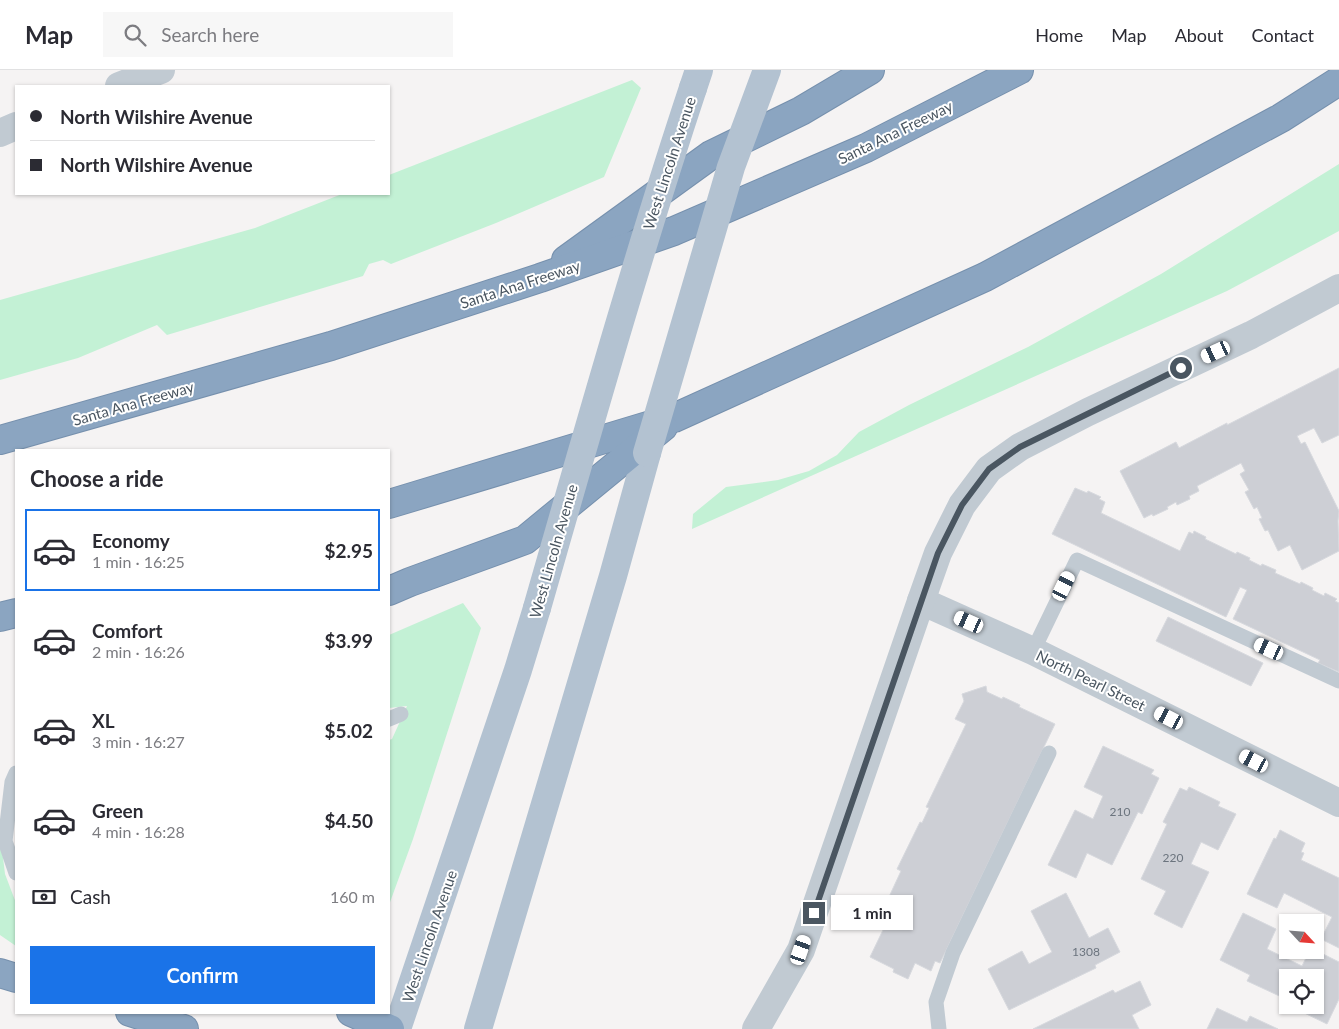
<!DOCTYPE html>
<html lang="en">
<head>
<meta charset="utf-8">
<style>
  body { margin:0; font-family:Lato,sans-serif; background:#f7f7f7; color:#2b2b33; height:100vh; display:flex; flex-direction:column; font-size:19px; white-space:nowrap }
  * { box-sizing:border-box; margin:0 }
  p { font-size:16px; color:#7c7c81 }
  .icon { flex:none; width:28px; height:28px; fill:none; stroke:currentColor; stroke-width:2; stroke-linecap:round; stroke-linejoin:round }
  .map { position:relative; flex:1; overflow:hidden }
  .details { position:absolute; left:15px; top:379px; width:375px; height:565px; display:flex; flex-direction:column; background:#fff; border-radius:0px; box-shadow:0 1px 4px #0004 }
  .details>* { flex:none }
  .hud { position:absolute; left:15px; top:15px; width:375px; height:110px; border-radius:0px; box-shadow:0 1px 4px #0004; display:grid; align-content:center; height:110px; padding:0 15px; background:#fff }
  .needle { width:32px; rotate:116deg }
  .fabs { position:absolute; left:1279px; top:844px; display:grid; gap:10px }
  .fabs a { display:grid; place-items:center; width:45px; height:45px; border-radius:0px; background:#fff; box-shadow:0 1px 4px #0004; font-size:25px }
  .end { position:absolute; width:22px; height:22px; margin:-11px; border:6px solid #4a5661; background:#fff; box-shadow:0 0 0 2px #fff }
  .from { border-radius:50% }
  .bubble { position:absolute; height:35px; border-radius:0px; background:#fff; box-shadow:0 1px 4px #0004; font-size:16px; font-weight:700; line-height:35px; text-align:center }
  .car { position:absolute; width:15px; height:30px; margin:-15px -8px; border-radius:6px; box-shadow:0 0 4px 1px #0007; background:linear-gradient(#fff 24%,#345 0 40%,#fff 0 76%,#345 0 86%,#fff 0) }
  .hud b { display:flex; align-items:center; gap:18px; height:48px; font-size:19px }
  .hud b+b { border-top:1px solid #e1e1e2 }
  .hud i { width:12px; height:12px; background:#2b2b33 }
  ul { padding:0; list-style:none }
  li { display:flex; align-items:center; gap:15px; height:82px; margin:0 10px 8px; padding:0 5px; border:2px solid transparent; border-radius:0px }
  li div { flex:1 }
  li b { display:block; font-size:19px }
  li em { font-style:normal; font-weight:700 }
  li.on { border-color:#1a73e8 }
  li>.icon { width:45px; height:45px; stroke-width:1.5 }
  h2 { padding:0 15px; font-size:22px; line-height:60px }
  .pay { display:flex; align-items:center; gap:12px; height:55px; padding:0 15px; font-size:19px }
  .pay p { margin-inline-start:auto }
  .action { display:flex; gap:10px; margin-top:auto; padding:10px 15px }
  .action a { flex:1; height:58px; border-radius:0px; background:#1a73e8; color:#fff; font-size:20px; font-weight:700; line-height:58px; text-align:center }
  header { display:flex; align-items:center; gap:30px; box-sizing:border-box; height:70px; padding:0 25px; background:#fff; border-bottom:1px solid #e1e1e2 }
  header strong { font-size:24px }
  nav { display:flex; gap:28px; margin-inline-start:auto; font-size:18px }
  .search { width:350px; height:45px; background:#f7f7f7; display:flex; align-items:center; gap:12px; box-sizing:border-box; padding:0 18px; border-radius:0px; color:#7c7c81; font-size:19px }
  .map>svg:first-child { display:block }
  .green { fill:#c3f1d5 }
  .building { fill:#cdcfd5; stroke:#d7d9de }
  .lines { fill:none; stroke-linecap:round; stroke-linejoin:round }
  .motorway-casing { stroke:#7690ad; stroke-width:30 }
  .service { stroke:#c1cad2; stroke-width:15 }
  .minor { stroke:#c1cad2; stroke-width:28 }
  .tertiary { stroke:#c1cad2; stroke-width:28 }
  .primary { stroke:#b3c2d1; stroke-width:28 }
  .motorway { stroke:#8ba5c1; stroke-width:28 }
  .primary-bridge { stroke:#b3c2d1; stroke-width:28 }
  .route { stroke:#4a5661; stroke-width:6 }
  .labels { text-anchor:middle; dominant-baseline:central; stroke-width:4; stroke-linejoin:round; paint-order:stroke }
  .number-label { font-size:12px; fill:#6b747e }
  .street-label { font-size:15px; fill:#4a5661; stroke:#fff }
</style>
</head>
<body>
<header>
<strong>Map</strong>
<div class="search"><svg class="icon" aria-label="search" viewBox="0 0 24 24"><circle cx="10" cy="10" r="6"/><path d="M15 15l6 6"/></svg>Search here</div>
<nav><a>Home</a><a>Map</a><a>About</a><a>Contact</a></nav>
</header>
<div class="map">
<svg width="1339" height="959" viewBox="0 0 1339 959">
  <rect width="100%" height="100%" fill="#f5f3f3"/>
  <g class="green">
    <polygon points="632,10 641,18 604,107 496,153 391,194 383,190 369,194 363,206 167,265 157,255 78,288 0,310 0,230 255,158 342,124 389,124 389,105"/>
    <polygon points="1339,94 1339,161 1227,221 692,459 693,444 726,417 778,410 809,401 837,385 859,362 909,335 1028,277 1161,204"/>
    <polygon points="463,533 481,558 413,769 389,835 389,670 392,669 407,636 389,638 389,565"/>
    <polygon points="0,763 5,804 16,833 16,876 0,865"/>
  </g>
  <g class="building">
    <polygon points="1339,298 1339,365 1322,373 1314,358 1297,366 1301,374 1305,372 1339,441 1338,451 1339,481 1302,500 1290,475 1278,481 1268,460 1265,461 1259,449 1262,448 1257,437 1254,439 1245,422 1249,420 1240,404 1245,401 1241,393 1197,416 1199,421 1189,426 1190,429 1177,435 1176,432 1167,437 1168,439 1153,446 1152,444 1144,448 1120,401 1176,372 1179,378 1227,353 1227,355"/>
    <polygon points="1075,418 1087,423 1088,421 1101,427 1099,429 1105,432 1101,443 1180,481 1189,462 1193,464 1194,461 1206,467 1205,469 1236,484 1237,482 1250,488 1249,490 1261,496 1262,494 1276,500 1275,503 1300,514 1301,512 1313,518 1312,520 1324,526 1325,523 1337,529 1335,531 1339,533 1339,602 1318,593 1320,590 1233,549 1247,520 1240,517 1226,547 1052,464"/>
    <polygon points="1168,547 1263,593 1251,616 1156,571"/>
    <polygon points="986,616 987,622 1002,629 1003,627 1020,635 1019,637 1055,654 940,893 935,891 931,901 915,893 908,909 893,902 894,899 870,887 896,833 888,829 901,801 897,799 920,752 922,753 929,738 926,737 966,654 955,649 964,631 962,624"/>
    <polygon points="1103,676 1154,700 1151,704 1159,708 1142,744 1138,742 1112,795 1087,783 1076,808 1048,795 1075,740 1093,749 1103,726 1084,717"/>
    <polygon points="1189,717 1220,732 1218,736 1236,744 1218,780 1201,772 1191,794 1209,802 1182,858 1154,844 1166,821 1141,809 1167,754 1163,752 1180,718 1187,721"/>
    <polygon points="1280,760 1305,773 1301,782 1304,783 1301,790 1339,808 1339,878 1321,869 1332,847 1284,823 1277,838 1247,824 1274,768 1276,769"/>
    <polygon points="1066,823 1089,868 1108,858 1120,882 1095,895 1096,898 1009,940 988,899 1022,881 1029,894 1052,882 1031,841"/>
    <polygon points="1243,843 1276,859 1267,879 1302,896 1310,880 1315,880 1339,892 1339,929 1327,954 1290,936 1315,935 1315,908 1288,908 1288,930 1247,911 1250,905 1220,890"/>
    <polygon points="1140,911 1151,935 1132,945 1139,959 1033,959 1113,920 1115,923"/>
    <polygon points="1217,938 1247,952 1250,946 1278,959 1207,959"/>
  </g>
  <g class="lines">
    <g class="motorway-casing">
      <g id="motorway">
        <polyline points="566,190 711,85 801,41 870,0"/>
        <polyline points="0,370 331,276 540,208 674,161 866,78 1019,0"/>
        <polyline points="389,434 674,348 985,207 1281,48 1339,11"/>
        <polyline points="389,521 410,512 525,470 663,357"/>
        <polyline points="0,547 16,543"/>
        <polyline points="0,903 16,908"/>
        <polyline points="130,942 184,959"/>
        <polyline points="351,942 390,959"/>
      </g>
    </g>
    <g class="service">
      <polyline points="1033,581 1077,490 1339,611"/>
      <polyline points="389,649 401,644"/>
      <polyline points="16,703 12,712 5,771 16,803"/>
      <polyline points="939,959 936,932 953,883 1049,683"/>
    </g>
    <polyline class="minor" points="756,959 801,880 921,531 1033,581 1339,733"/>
    <g class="tertiary">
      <polyline points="119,16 161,0"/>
      <polyline points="0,63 16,56"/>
      <polyline points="921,531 938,483 962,435 989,399 1020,377 1088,342 1251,265 1339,218"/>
    </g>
    <g class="primary">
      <polyline points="693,18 699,0"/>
      <polyline points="397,959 518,600 537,538"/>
      <polyline points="478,959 613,506 647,383"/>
    </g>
    <use href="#motorway" class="motorway"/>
    <g class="primary-bridge">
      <polyline points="647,383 731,97 767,0"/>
      <path d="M537 538C587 364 636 190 693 18"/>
    </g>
  </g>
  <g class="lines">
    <polyline class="route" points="814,843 938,483 962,435 989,399 1020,377 1181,298"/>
  </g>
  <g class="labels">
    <g class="number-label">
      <text x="1120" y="741">210</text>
      <text x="1173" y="787">220</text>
      <text x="1086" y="881">1308</text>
    </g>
    <g class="street-label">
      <text transform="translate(895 62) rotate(-26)">Santa Ana Freeway</text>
      <text transform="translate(669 93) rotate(-72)">West Lincoln Avenue</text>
      <text transform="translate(520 214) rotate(-18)">Santa Ana Freeway</text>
      <text transform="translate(133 333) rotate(-16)">Santa Ana Freeway</text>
      <text transform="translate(553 481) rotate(-74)">West Lincoln Avenue</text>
      <text transform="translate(1091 610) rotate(26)">North Pearl Street</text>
      <text transform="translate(429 866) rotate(-71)">West Lincoln Avenue</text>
    </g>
  </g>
</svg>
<div class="fabs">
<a><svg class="needle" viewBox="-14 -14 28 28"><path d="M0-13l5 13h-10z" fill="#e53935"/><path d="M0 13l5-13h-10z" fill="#7c7c81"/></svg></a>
<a><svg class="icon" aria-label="locate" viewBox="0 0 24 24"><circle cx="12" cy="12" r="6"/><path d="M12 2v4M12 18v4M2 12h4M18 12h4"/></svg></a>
</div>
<i class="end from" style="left:1181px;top:298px"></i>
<i class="end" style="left:814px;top:843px"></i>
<div class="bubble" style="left:831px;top:825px;width:82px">1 min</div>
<i class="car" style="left:1216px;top:282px;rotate:245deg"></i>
<i class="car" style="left:1064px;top:516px;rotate:26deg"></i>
<i class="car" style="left:969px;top:552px;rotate:294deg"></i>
<i class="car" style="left:1269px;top:579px;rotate:295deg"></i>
<i class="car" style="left:1169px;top:648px;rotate:297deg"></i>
<i class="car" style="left:1254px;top:691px;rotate:297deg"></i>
<i class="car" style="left:801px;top:880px;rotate:19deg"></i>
<div class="hud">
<b><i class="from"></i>North Wilshire Avenue</b>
<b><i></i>North Wilshire Avenue</b>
</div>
<section class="details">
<h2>Choose a ride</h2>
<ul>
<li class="on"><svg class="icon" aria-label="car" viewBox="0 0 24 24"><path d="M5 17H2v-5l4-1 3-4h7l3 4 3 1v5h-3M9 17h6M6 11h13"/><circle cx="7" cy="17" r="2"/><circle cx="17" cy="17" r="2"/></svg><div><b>Economy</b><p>1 min · 16:25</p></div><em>$2.95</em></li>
<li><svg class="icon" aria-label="car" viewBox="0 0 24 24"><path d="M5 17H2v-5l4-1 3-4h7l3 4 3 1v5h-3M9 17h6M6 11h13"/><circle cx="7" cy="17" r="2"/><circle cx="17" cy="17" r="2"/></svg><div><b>Comfort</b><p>2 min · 16:26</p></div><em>$3.99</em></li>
<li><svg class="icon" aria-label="car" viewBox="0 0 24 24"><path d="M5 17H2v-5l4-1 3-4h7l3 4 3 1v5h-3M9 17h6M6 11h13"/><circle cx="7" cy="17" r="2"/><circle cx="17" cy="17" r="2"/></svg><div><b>XL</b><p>3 min · 16:27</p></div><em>$5.02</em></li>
<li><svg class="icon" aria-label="car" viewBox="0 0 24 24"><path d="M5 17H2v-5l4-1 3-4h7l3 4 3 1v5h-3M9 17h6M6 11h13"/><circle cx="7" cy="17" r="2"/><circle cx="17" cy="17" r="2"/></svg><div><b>Green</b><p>4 min · 16:28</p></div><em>$4.50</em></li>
</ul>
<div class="pay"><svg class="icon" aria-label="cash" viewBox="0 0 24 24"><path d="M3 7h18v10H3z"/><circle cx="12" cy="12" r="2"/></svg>Cash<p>160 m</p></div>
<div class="action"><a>Confirm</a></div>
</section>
</div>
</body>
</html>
